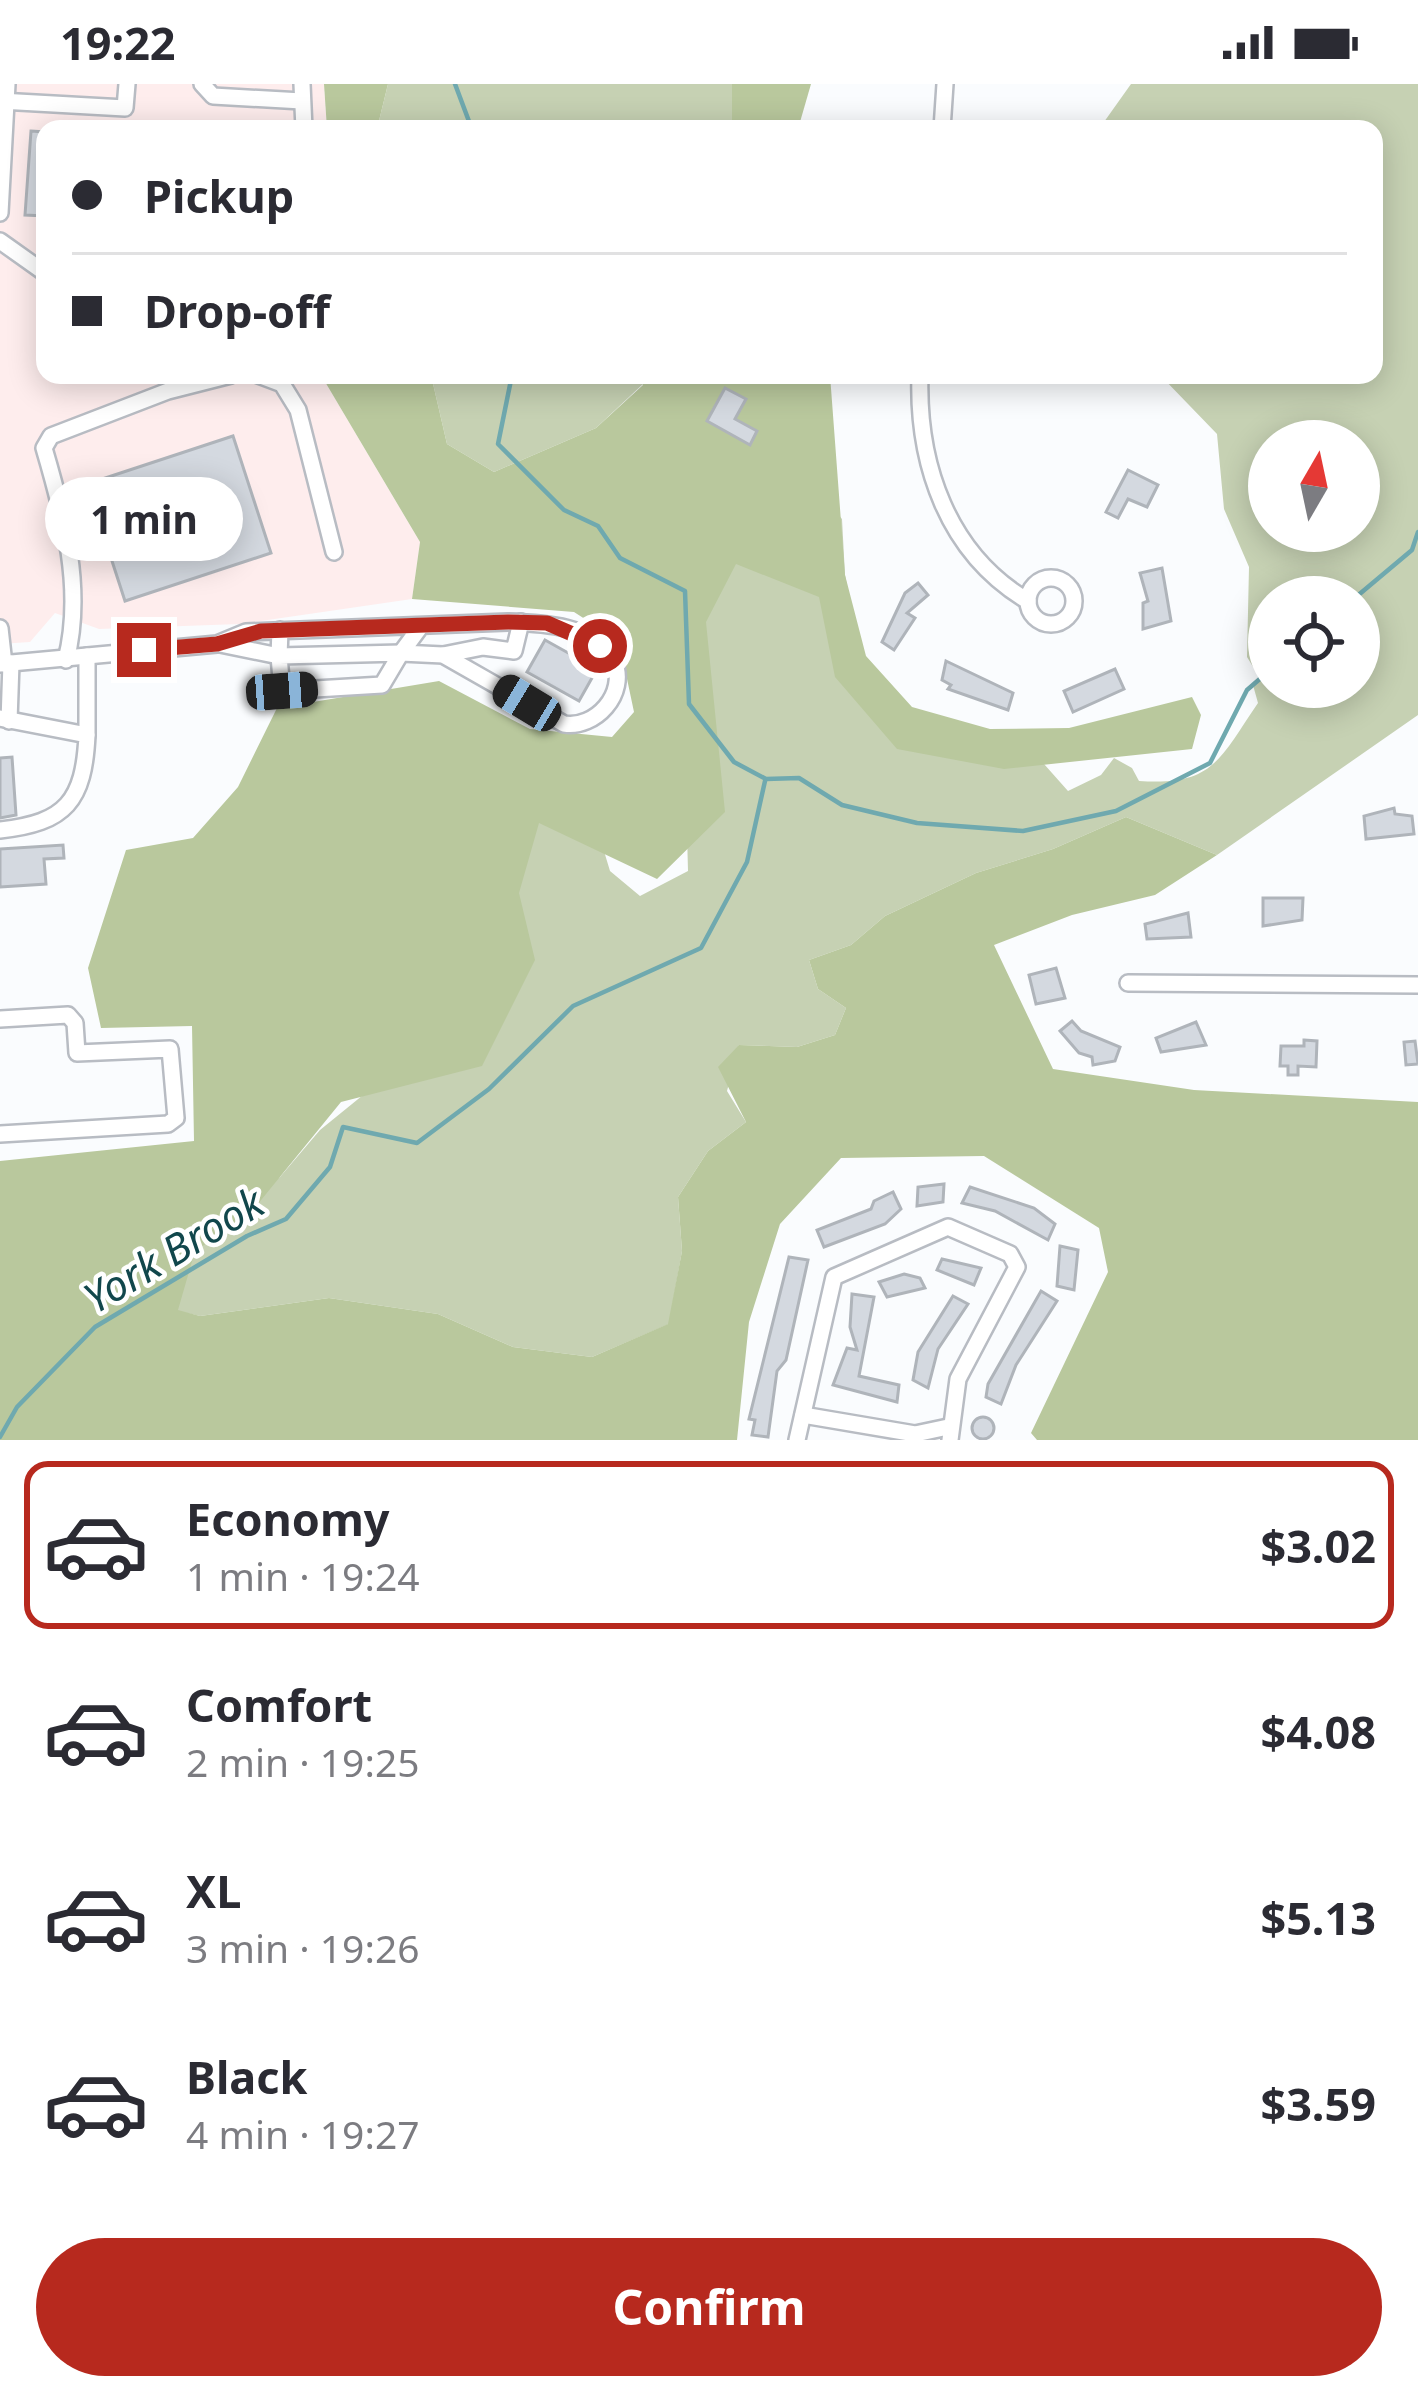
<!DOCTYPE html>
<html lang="en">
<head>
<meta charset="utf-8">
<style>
  body { margin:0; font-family:"Noto Sans",sans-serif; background:#f2f2f3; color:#2b2b33; height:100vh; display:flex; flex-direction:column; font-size:45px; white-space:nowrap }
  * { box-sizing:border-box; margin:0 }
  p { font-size:39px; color:#7c7c81 }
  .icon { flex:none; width:66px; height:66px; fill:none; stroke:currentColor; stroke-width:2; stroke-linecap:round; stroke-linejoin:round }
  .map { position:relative; height:1356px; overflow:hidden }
  .drawer { display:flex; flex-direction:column; background:#fff; flex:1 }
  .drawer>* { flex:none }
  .banner { position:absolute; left:36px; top:36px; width:1347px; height:264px; border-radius:24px; box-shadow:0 6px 30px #0003; display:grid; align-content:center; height:264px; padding:0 36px; background:#fff }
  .needle { width:78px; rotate:9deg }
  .fabs { position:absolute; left:1248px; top:336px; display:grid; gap:24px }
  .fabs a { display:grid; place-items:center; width:132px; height:132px; border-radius:50%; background:#fff; box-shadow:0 6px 30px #0003; font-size:60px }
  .end { position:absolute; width:54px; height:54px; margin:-27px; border:15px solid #b7291e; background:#fff; box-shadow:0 0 0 6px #fff }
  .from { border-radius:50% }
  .bubble { position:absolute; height:84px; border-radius:42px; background:#fff; box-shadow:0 6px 30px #0003; font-size:39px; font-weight:700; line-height:84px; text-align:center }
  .car { position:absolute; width:36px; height:72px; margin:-36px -18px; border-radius:15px; box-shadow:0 0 9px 3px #0007; background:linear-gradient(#222 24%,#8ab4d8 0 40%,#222 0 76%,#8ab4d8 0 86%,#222 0) }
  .banner b { display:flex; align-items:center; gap:42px; height:114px; font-size:45px }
  .banner b+b { border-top:3px solid #e1e1e2 }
  .banner i { width:30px; height:30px; background:#2b2b33 }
  ul { padding:21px 0 0; list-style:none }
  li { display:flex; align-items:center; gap:36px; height:168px; margin:0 24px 18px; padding:0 12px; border:6px solid transparent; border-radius:24px }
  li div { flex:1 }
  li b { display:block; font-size:45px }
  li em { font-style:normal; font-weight:700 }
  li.current { border-color:#b7291e }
  li>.icon { width:108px; height:108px; stroke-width:1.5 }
  .cta { display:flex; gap:24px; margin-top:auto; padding:24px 36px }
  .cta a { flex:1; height:138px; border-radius:72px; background:#b7291e; color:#fff; font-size:48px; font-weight:700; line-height:138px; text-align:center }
  .status { display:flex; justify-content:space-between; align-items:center; height:84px; padding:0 60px; background:#fff; direction:ltr }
  .status svg { height:33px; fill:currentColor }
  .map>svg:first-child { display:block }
  .industrial { fill:#feeded }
  .green { fill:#c6d1b3; fill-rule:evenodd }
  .forest { fill:#b9c89d }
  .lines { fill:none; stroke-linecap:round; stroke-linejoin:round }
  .stream { stroke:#6fa9af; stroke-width:4.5 }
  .building { fill:#d4d9e0; stroke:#afb4ba; stroke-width:3 }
  .minor-casing { stroke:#b8bcc3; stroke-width:20 }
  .minor { stroke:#fff; stroke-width:15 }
  .route { stroke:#b7291e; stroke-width:15 }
  .labels { text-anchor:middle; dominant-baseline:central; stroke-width:9; stroke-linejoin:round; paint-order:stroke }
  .water-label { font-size:42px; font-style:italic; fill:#11474c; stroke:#fff }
</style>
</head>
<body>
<div class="status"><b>19:22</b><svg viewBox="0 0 49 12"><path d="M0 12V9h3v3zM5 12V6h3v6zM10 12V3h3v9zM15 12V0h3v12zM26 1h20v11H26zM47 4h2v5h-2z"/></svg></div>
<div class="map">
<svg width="1418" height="1356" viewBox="0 0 1418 1356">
  <rect width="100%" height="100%" fill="#fafcfe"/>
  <polygon class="industrial" points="0,0 324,0 327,45 45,45 45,291 321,291 420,458 412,515 240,540 99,545 55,529 30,558 0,560"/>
  <g class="green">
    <polygon points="388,0 732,0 732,45 377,45"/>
    <path d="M1131 0H1418V631L1217 771 1126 733 1053 765 976 789 885 832 851 861 809 876 818 905 846 924 835 951 797 963 739 961 727 1007 746 1038 708 1067 678 1113 682 1167 669 1240 592 1273 513 1263 438 1230 329 1214 200 1232 178 1227 0 1356 239 1117 280 1093 320 1046 384 994 468 756 591 724 610 787 640 812 688 787 686 713 617 494 831 422 842 435 845 491 873 632 1044 680 1068 707 1101 691 1114 674 1132 684 1139 697C1213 702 1219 676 1258 619L1253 601 1260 594 1247 573 1249 483 1224 425 1217 350 1160 291H1374V45H1099ZM1269 357H1359V447H1269ZM1269 513H1359V603H1269Z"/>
    <polygon points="431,291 637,291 643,300 596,344 494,388 447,360"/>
  </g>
  <g class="forest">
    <polygon points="324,0 388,0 377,45 327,45"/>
    <polygon points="732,0 811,0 798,45 732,45"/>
    <polygon points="321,291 431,291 447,360 494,388 596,344 643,301 637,291 830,291 845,491 866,572 912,623 990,645 1069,644 1192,613 1201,631 1192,665 1004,685 897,665 835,593 819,513 736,480 706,538 725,728 657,795 539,739 519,809 535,876 482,982 341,1018 248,1132 195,1167 178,1226 200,1232 329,1214 438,1230 513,1263 592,1273 668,1240 682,1167 678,1113 708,1067 746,1038 718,983 739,961 797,963 835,951 846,924 818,905 809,876 851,861 885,832 976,789 1053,765 1126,733 1217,771 1155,811 1072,831 994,861 1053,985 1194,1006 1418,1018 1418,1356 1037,1356 1031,1349 1108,1188 1099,1144 984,1072 841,1074 780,1140 749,1238 737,1356 0,1356 0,1077 194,1057 192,942 101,944 88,884 126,766 193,754 238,703 277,624 439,597 530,645 612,653 634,628 619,557 574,528 412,515 420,458"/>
  </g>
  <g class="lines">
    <g class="stream">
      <polyline points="455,0 470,40 486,45"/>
      <polyline points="512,291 498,360 564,426 598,442 620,474 685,507 689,620 734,678 766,695 799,694 842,721 917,739 1023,747 1116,727 1210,679 1247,606 1269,587"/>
      <polyline points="1356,513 1412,466 1418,448"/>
      <polyline points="0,1353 17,1323 95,1243 247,1152 286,1135 330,1083 343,1043 417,1059 489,1005 573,922 701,864 747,778 765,697"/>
    </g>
  </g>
  <g class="building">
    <polygon points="31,47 45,48 45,132 25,131"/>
    <polygon points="725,304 746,315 735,335 757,347 750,361 707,337"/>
    <polygon points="233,352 271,469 125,517 87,400"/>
    <polygon points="1128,386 1158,401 1147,423 1128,415 1118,434 1106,428"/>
    <polygon points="1162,484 1171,537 1143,545 1143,519 1148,517 1140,489"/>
    <polygon points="918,499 928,511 907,529 915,534 894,566 882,558 905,509"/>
    <polygon points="545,556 597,585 579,617 527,588"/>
    <polygon points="946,577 1013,609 1008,626 948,605 951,601 942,596"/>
    <polygon points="1115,585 1124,605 1073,628 1064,607"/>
    <polygon points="12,673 16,731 0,734 0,674"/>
    <polygon points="1394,724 1395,730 1412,732 1414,750 1366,755 1364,732"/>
    <polygon points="63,761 64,774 44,775 46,800 0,803 0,765"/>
    <polygon points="1263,814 1303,814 1302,836 1263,842"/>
    <polygon points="1188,829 1191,853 1147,855 1145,840"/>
    <polygon points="1056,884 1065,914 1036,920 1029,891"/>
    <polygon points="1072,937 1081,947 1120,963 1115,977 1093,981 1092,973 1079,969 1060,947"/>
    <polygon points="1196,938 1206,961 1161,968 1156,954"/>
    <polygon points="1304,956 1317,957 1316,983 1298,982 1298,991 1288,991 1288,982 1280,982 1281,962 1304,962"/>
    <polygon points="1415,957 1418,980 1406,981 1404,958"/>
    <polygon points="944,1100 943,1118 917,1122 918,1103"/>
    <polygon points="970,1103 1034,1124 1055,1140 1048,1156 995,1127 962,1119"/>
    <polygon points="893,1108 901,1125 885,1140 824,1163 817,1146 871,1125 874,1117"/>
    <polygon points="1060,1162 1078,1166 1074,1206 1057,1202"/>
    <polygon points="789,1173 808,1176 786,1276 777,1287 768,1353 752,1351 755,1336 749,1335"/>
    <polygon points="942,1175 981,1184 974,1201 937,1186"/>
    <polygon points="904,1190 920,1194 925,1204 887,1213 879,1198"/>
    <polygon points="1041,1207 1057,1217 1016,1281 1001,1320 986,1313 988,1300"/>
    <polygon points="852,1210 874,1213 859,1292 899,1301 897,1318 833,1301 847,1264 857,1266 850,1243"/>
    <polygon points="953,1212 968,1220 938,1265 928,1304 913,1296 918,1268"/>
    <circle cx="983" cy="1344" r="11"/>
  </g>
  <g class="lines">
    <g class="minor-casing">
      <g id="minor">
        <polyline points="202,0 213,12 302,17"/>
        <polyline points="302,0 304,45"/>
        <polyline points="0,17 125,24 127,0"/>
        <polyline points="942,45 945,0"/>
        <polyline points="0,129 7,0"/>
        <polyline points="0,157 45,189"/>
        <polyline points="258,291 282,300 298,326 334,468"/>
        <path d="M920 291C917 381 948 470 1028 517"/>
        <circle cx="1051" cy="517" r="23"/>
        <polyline points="0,544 4,580"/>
        <polyline points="220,560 279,572 280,546"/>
        <polygon points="401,569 382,601 282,607 279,572"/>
        <polyline points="443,571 483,563 514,567 521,538"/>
        <polyline points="87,572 87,651"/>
        <path d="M66 576C84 506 64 432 44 364L51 352 168 307 231 291"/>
        <path d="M0 580 217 560 246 548 508 538C540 539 598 541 614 577 628 610 595 645 564 640L443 571 401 569 421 542"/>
        <path d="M0 634 87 651C84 717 66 739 0 746"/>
        <polyline points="9,637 11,579"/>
        <polyline points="1128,899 1418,901"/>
        <polyline points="0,935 68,931 75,939 77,969 170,965 176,1034 168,1040 0,1050"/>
        <polyline points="803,1331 915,1350 948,1343"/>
        <polyline points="797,1356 834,1193 948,1143 1010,1170 1017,1183 958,1295 950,1356"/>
      </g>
    </g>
    <use href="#minor" class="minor"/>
  </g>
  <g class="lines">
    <polyline class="route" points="144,566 217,560 261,547 508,538 547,539 600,562"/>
  </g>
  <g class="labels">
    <g class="water-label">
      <text transform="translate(173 1165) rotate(-31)">York Brook</text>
    </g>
  </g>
</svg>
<div class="fabs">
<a><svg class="needle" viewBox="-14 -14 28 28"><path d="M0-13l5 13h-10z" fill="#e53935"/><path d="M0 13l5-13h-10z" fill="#7c7c81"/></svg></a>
<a><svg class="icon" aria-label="locate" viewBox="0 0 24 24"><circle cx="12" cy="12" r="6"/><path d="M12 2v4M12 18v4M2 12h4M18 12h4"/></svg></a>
</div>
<i class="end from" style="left:600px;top:562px"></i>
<i class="end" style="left:144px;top:566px"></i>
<div class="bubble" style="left:45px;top:393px;width:198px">1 min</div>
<i class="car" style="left:282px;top:607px;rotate:86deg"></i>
<i class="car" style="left:527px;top:619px;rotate:301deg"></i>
<div class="banner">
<b><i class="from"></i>Pickup</b>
<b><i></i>Drop-off</b>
</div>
</div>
<section class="drawer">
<ul>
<li class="current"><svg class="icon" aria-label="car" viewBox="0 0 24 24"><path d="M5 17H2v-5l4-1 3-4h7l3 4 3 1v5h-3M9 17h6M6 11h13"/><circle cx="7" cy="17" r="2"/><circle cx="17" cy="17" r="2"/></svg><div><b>Economy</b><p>1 min · 19:24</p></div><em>$3.02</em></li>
<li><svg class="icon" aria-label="car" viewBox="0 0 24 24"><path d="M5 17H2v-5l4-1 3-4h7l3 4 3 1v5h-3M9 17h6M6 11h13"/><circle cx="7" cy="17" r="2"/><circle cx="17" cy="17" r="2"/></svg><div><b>Comfort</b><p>2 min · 19:25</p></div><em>$4.08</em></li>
<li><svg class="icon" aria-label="car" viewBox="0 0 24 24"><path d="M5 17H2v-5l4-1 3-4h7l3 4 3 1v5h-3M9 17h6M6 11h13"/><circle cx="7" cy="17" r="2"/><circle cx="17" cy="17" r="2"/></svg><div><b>XL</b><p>3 min · 19:26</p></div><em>$5.13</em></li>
<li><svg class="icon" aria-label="car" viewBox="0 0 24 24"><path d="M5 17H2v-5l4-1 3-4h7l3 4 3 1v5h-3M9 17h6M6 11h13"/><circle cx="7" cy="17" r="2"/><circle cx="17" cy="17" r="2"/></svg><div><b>Black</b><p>4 min · 19:27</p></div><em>$3.59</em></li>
</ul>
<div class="cta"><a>Confirm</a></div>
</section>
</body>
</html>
